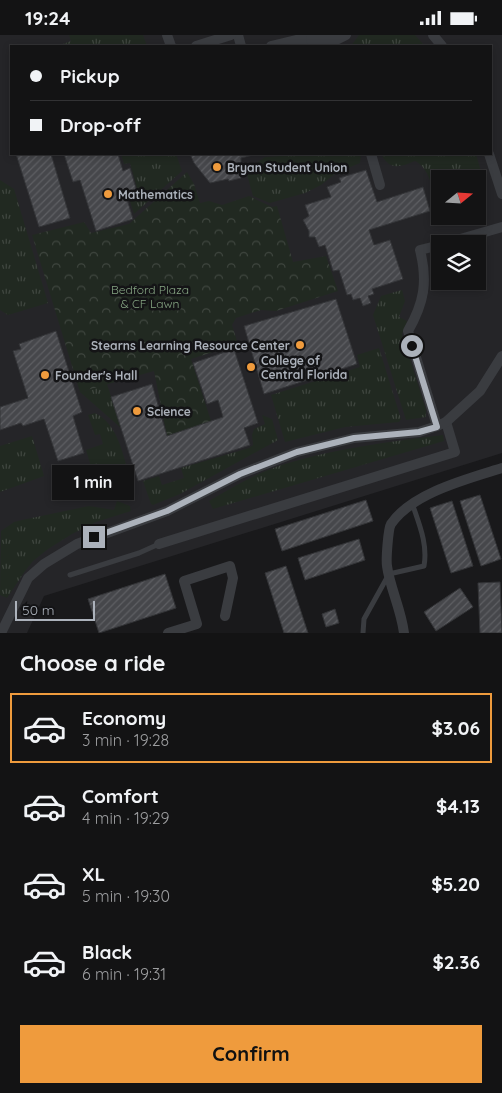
<!DOCTYPE html>
<html lang="en">
<head>
<meta charset="utf-8">
<style>
  body { margin:0; font-family:Quicksand,sans-serif; background:#1c1c1d; color:#f1f3f6; height:100vh; display:flex; flex-direction:column; font-size:19px; white-space:nowrap }
  * { box-sizing:border-box; margin:0 }
  p { font-size:16px; color:#9d9ea0 }
  .icon { flex:none; width:28px; height:28px; fill:none; stroke:currentColor; stroke-width:2; stroke-linecap:round; stroke-linejoin:round }
  .map { position:relative; height:598px; overflow:hidden }
  .sheet { display:flex; flex-direction:column; background:#131314; flex:1 }
  .sheet>* { flex:none }
  .guide { position:absolute; left:10px; top:10px; width:482px; height:110px; border-radius:0px; box-shadow:0 2px 8px #0003,0 0 0 1px #323234; display:grid; align-content:center; height:110px; padding:0 20px; background:#131314 }
  .needle { width:32px; rotate:72deg }
  .controls { position:absolute; left:431px; top:135px; display:grid; gap:10px }
  .controls a { display:grid; place-items:center; width:55px; height:55px; border-radius:0px; background:#131314; box-shadow:0 2px 8px #0003,0 0 0 1px #323234; font-size:25px }
  .scale { position:absolute; left:15px; bottom:12px; width:80px; box-sizing:border-box; padding-left:5px; border:2px solid #acb2bb; border-top:0; font-size:14px; line-height:18px; white-space:nowrap; color:#acb2bb; -webkit-text-stroke:4px #141416; paint-order:stroke }
  .end { position:absolute; width:22px; height:22px; margin:-11px; border:6px solid #acb2bb; background:#111; box-shadow:0 0 0 2px #111 }
  .from { border-radius:50% }
  .bubble { position:absolute; height:35px; border-radius:0px; background:#131314; box-shadow:0 2px 8px #0003,0 0 0 1px #323234; font-size:16px; font-weight:800; line-height:35px; text-align:center }
  .guide b { display:flex; align-items:center; gap:18px; height:48px; font-size:19px }
  .guide b+b { border-top:1px solid #323234 }
  .guide i { width:12px; height:12px; background:#f1f3f6 }
  ul { padding:0; list-style:none }
  li { display:flex; align-items:center; gap:15px; height:70px; margin:0 10px 8px; padding:0 10px; border:2px solid transparent; border-radius:0px }
  li div { flex:1 }
  li b { display:block; font-size:19px }
  li em { font-style:normal; font-weight:800 }
  li.current { border-color:#ef9b3d }
  li>.icon { width:45px; height:45px; stroke-width:1.5 }
  h2 { padding:0 20px; font-size:22px; line-height:60px }
  .button { display:flex; gap:10px; margin-top:auto; padding:10px 20px }
  .button a { flex:1; height:58px; border-radius:0px; background:#ef9b3d; color:#111; font-size:20px; font-weight:800; line-height:58px; text-align:center }
  .status { display:flex; justify-content:space-between; align-items:center; height:35px; padding:0 25px; background:#131314; direction:ltr }
  .status svg { height:14px; fill:currentColor }
  .map>svg:first-child { display:block }
  .built { fill:#252528; fill-rule:evenodd }
  .grass { fill:url(#grass-tufts) }
  .park { fill:url(#park-crowns) }
  .building { fill:url(#building-hatch); stroke:#333437 }
  .lines { fill:none; stroke-linecap:round; stroke-linejoin:round }
  .lane { stroke:#3a3c40; stroke-width:5 }
  .street { stroke:#3a3c40; stroke-width:10 }
  .route { stroke:#acb2bb; stroke-width:6 }
  .poi-dot { fill:#ef9b3d; stroke:#141416; stroke-width:2 }
  .labels { text-anchor:middle; dominant-baseline:central; stroke-width:5; stroke-linejoin:round; paint-order:stroke }
  .poi-label { font-size:12px; font-weight:bold; fill:#acb2bb; stroke:#141416; text-anchor:start }
  .park-label { font-size:12px; fill:#86a583; stroke:#141416 }
</style>
</head>
<body>
<div class="status"><b>19:24</b><svg viewBox="0 0 49 12"><path d="M0 12V9h3v3zM5 12V6h3v6zM10 12V3h3v9zM15 12V0h3v12zM26 1h20v11H26zM47 4h2v5h-2z"/></svg></div>
<div class="map">
<svg width="502" height="598" viewBox="0 0 502 598">
  <defs>
    <pattern id="grass-tufts" width="24" height="20" patternUnits="userSpaceOnUse" patternTransform="scale(1.25)"><rect width="24" height="20" fill="#212921"/><path d="M3 7l-1-3M5 7V3M7 7l1-3M15 17l-1-3M17 17v-4M19 17l1-3" fill="none" stroke="#3f463f"/></pattern>
    <pattern id="park-crowns" width="20" height="18" patternUnits="userSpaceOnUse" patternTransform="scale(1.25)"><rect width="20" height="18" fill="#212921"/><path d="M2 6a3 3 0 1 1 6 0M12 15a3 3 0 1 1 6 0" fill="none" stroke="#3f463f"/></pattern>
    <pattern id="building-hatch" width="6" height="6" patternUnits="userSpaceOnUse" patternTransform="scale(1.25)"><rect width="6" height="6" fill="#46474b"/><path d="M-1 1l2-2M0 6l6-6M5 7l2-2" fill="none" stroke="#5e5f63"/></pattern>
  </defs>
  <rect width="100%" height="100%" fill="#19191b"/>
  <path class="built" d="M0 0H502V418L44 561 27 598H0ZM11 11H491V119H11ZM440 144H478V181H440ZM440 209H478V246H440Z"/>
  <g class="grass">
    <polygon points="69,0 143,0 147,11 63,11 63,9 71,6"/>
    <polygon points="359,0 415,0 425,11 351,11"/>
    <polygon points="121,119 176,119 182,136 134,179 129,163 139,160 130,128 124,129"/>
    <polygon points="280,119 361,119 360,128 336,138 321,150 305,158 270,168 253,161 246,136 265,122 280,121"/>
    <path d="M381 119H476L487 158 484 164 478 167V144H440V179H438C434 163 432 134 415 126 400 132 390 136 381 119Z"/>
    <polygon points="0,145 14,154 48,268 8,280 0,275"/>
    <polygon points="402,255 405,266 399,282 407,286 402,299 426,375 426,382 406,385 373,280 381,261"/>
    <polygon points="379,313 401,384 399,387 345,392 285,407 271,360 360,332 357,320"/>
    <polygon points="107,349 121,393 80,357"/>
    <path d="M95 378C118 389 123 420 130 443L125 445 93 438 86 415 103 409 100 399 95 400 88 380Z"/>
    <polygon points="262,380 272,384 278,405 180,459 153,470 151,469 143,446 159,441 162,450 184,443 181,433 249,413 253,410 252,400 254,394 265,389"/>
    <path d="M443 400 444 406 213 474 209 466C233 452 258 437 285 429 336 413 389 407 443 400Z"/>
    <polygon points="32,401 44,441 0,457 0,411"/>
    <polygon points="117,466 130,471 131,476 96,487 72,499 48,514 33,526 25,536 7,563 0,560 1,496 14,487 22,485 89,471 114,475"/>
  </g>
  <polygon class="park" points="187,137 194,149 200,168 209,166 222,170 249,161 272,172 277,171 293,227 326,221 338,256 276,276 261,275 236,283 232,290 238,309 191,324 211,386 167,401 154,336 80,357 32,200 84,187 91,198 129,189"/>
  <g class="building">
    <polygon points="16,119 51,119 70,183 39,192"/>
    <polygon points="64,119 118,119 123,136 130,133 137,157 126,161 133,184 96,196 80,145 73,147"/>
    <polygon points="190,119 257,119 241,123 241,127 237,128 241,143 229,146 228,144 210,148 194,128"/>
    <polygon points="366,135 377,167 423,152 430,176 369,195 374,210 390,205 403,244 372,254 374,259 368,261 371,268 363,271 360,263 353,265 351,259 347,260 339,235 333,236 325,210 319,212 315,202 309,202 309,196 303,185 309,181 305,170 331,162 327,152 341,147 339,143"/>
    <polygon points="336,264 357,329 264,359 244,291"/>
    <polygon points="56,296 82,377 73,381 84,418 58,426 44,384 23,391 21,388 0,395 0,372 28,363 13,316 21,314 19,309"/>
    <polygon points="234,314 258,388 244,393 250,410 138,446 111,362 152,349 167,401 223,382 218,365 207,369 193,328"/>
    <polygon points="480,460 501,524 481,531 460,466"/>
    <polygon points="366,465 373,486 282,516 275,494"/>
    <polygon points="452,466 473,531 451,538 430,473"/>
    <polygon points="359,504 365,525 305,545 298,523"/>
    <polygon points="286,531 308,598 284,598 265,538"/>
    <polygon points="165,539 176,573 99,598 88,564"/>
    <polygon points="500,547 502,598 480,598 478,548"/>
    <polygon points="460,553 473,572 436,596 424,577"/>
    <polygon points="335,574 339,588 326,592 322,579"/>
  </g>
  <g class="lines">
    <g class="lane">
      <polyline points="70,540 139,518 159,509"/>
      <path d="M363 598 364 584 389 539 424 531C428 509 419 489 412 468"/>
    </g>
    <g class="street">
      <polyline points="167,0 171,11"/>
      <polyline points="238,0 241,11"/>
      <polyline points="433,0 442,11"/>
      <polyline points="196,11 231,0"/>
      <polyline points="271,11 296,5 311,4"/>
      <polyline points="313,11 311,4 338,4 346,0"/>
      <polyline points="371,119 380,150"/>
      <polyline points="489,119 502,159"/>
      <polyline points="443,209 502,192"/>
      <path d="M437 391 408 296C424 268 428 247 420 215L440 210"/>
      <polyline points="159,509 455,417 446,387"/>
      <polyline points="1,598 28,543 44,529 77,509 167,476 240,439 297,417 354,403 419,397 437,391 446,387 480,356 502,321"/>
      <polyline points="168,598 197,589 184,546 230,531 233,543 225,581"/>
      <path d="M404 598C401 574 390 553 387 531 386 525 388 494 391 489 412 458 467 444 502 433"/>
    </g>
  </g>
  <g class="lines">
    <polyline class="route" points="94,502 167,476 240,439 297,417 354,403 419,397 437,392 412,311"/>
  </g>
  <g class="poi-dot">
    <circle cx="217" cy="132" r="5"/>
    <circle cx="108" cy="159" r="5"/>
    <circle cx="300" cy="310" r="5"/>
    <circle cx="251" cy="332" r="5"/>
    <circle cx="45" cy="340" r="5"/>
    <circle cx="137" cy="376" r="5"/>
  </g>
  <g class="labels">
    <g class="poi-label">
      <text x="227" y="132">Bryan Student Union</text>
      <text x="118" y="159">Mathematics</text>
      <text x="290" y="310" text-anchor="end">Stearns Learning Resource Center</text>
      <text x="261" y="325">College of<tspan x="261" dy="14">Central Florida</tspan></text>
      <text x="55" y="340">Founder's Hall</text>
      <text x="147" y="376">Science</text>
    </g>
    <g class="park-label">
      <text x="150" y="254">Bedford Plaza<tspan x="150" dy="14">&amp; CF Lawn</tspan></text>
    </g>
  </g>
</svg>
<div class="controls">
<a><svg class="needle" viewBox="-14 -14 28 28"><path d="M0-13l5 13h-10z" fill="#e53935"/><path d="M0 13l5-13h-10z" fill="#9d9ea0"/></svg></a>
<a><svg class="icon" aria-label="layers" viewBox="0 0 24 24"><path d="M12 4l9 5-9 5-9-5zM3 14l9 5 9-5"/></svg></a>
</div>
<div class="scale">50 m</div>
<i class="end from" style="left:412px;top:311px"></i>
<i class="end" style="left:94px;top:502px"></i>
<div class="bubble" style="left:52px;top:430px;width:82px">1 min</div>
<div class="guide">
<b><i class="from"></i>Pickup</b>
<b><i></i>Drop-off</b>
</div>
</div>
<section class="sheet">
<h2>Choose a ride</h2>
<ul>
<li class="current"><svg class="icon" aria-label="car" viewBox="0 0 24 24"><path d="M5 17H2v-5l4-1 3-4h7l3 4 3 1v5h-3M9 17h6M6 11h13"/><circle cx="7" cy="17" r="2"/><circle cx="17" cy="17" r="2"/></svg><div><b>Economy</b><p>3 min · 19:28</p></div><em>$3.06</em></li>
<li><svg class="icon" aria-label="car" viewBox="0 0 24 24"><path d="M5 17H2v-5l4-1 3-4h7l3 4 3 1v5h-3M9 17h6M6 11h13"/><circle cx="7" cy="17" r="2"/><circle cx="17" cy="17" r="2"/></svg><div><b>Comfort</b><p>4 min · 19:29</p></div><em>$4.13</em></li>
<li><svg class="icon" aria-label="car" viewBox="0 0 24 24"><path d="M5 17H2v-5l4-1 3-4h7l3 4 3 1v5h-3M9 17h6M6 11h13"/><circle cx="7" cy="17" r="2"/><circle cx="17" cy="17" r="2"/></svg><div><b>XL</b><p>5 min · 19:30</p></div><em>$5.20</em></li>
<li><svg class="icon" aria-label="car" viewBox="0 0 24 24"><path d="M5 17H2v-5l4-1 3-4h7l3 4 3 1v5h-3M9 17h6M6 11h13"/><circle cx="7" cy="17" r="2"/><circle cx="17" cy="17" r="2"/></svg><div><b>Black</b><p>6 min · 19:31</p></div><em>$2.36</em></li>
</ul>
<div class="button"><a>Confirm</a></div>
</section>
</body>
</html>
